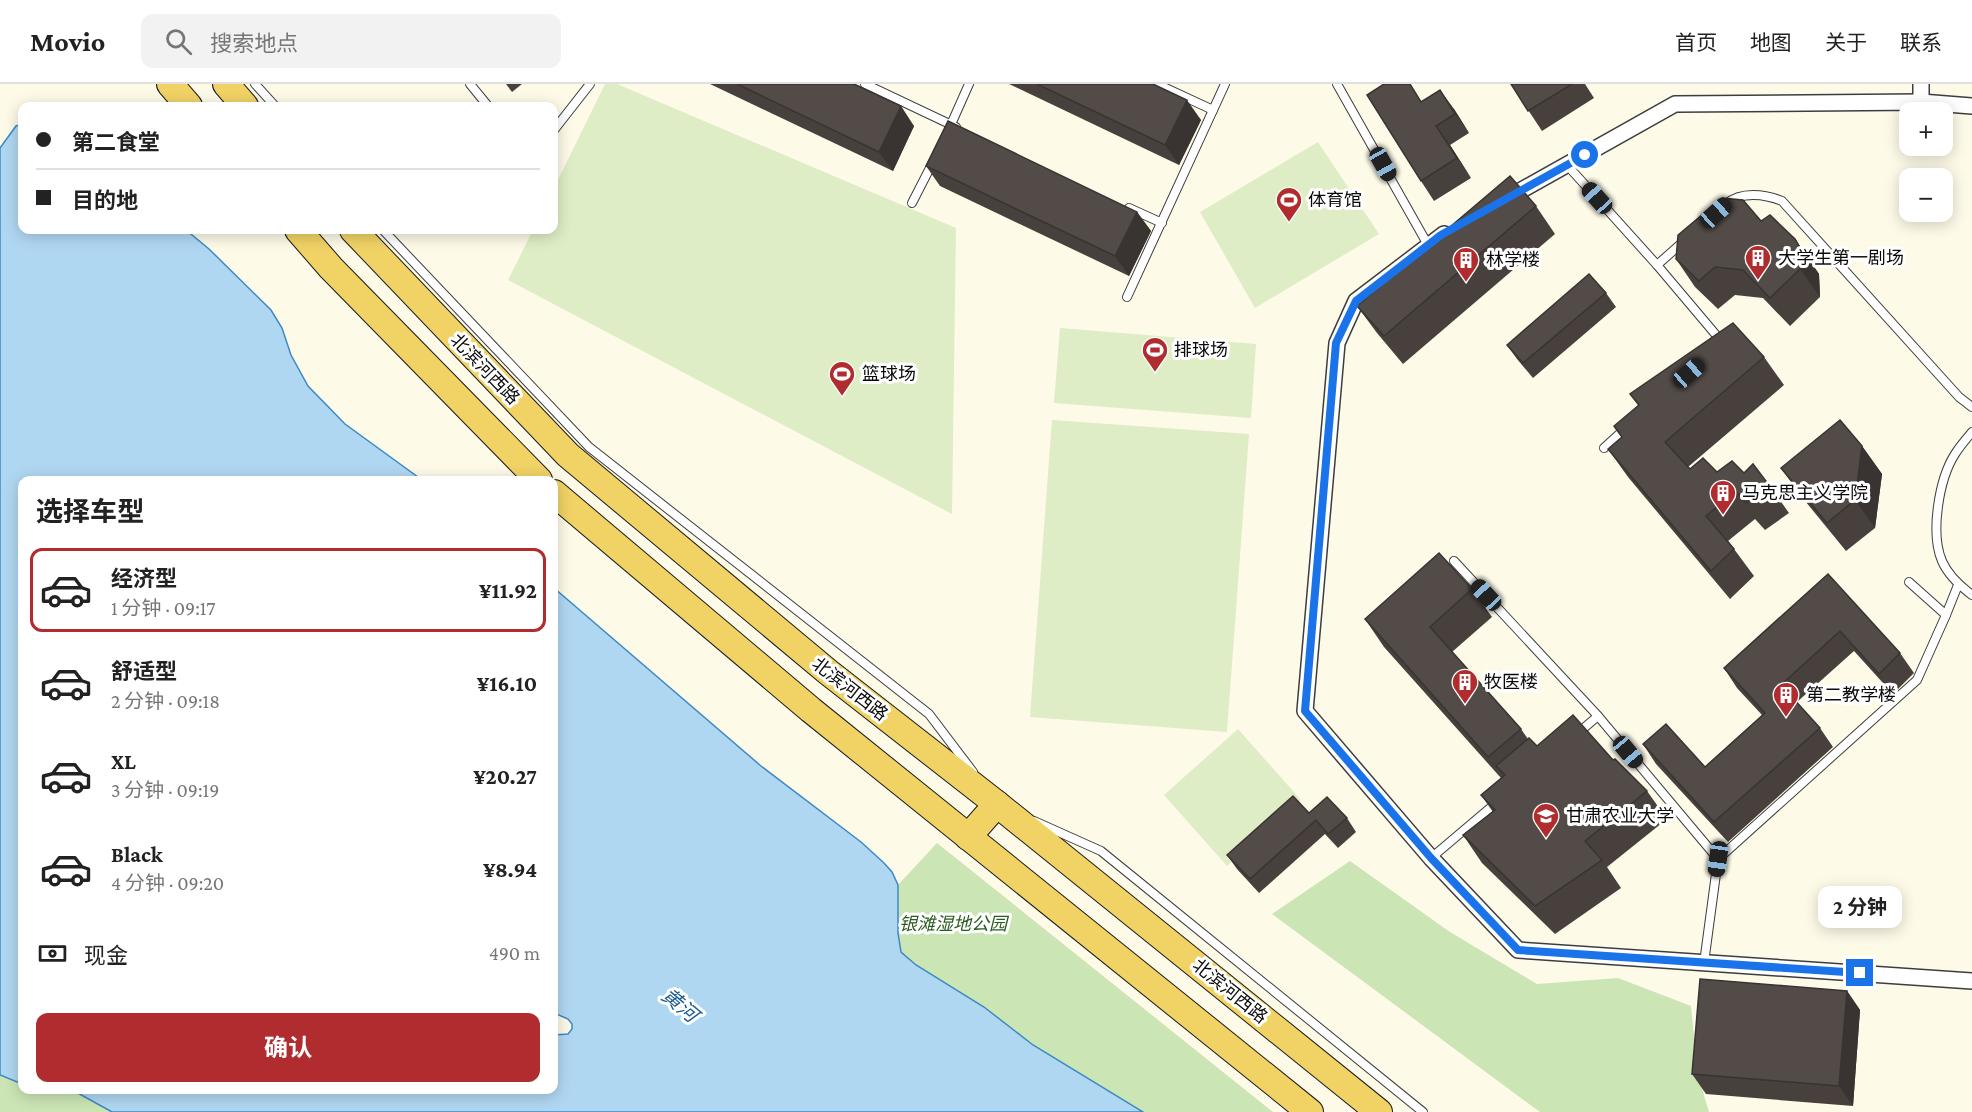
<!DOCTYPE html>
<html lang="zh">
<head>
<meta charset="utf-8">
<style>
  body { margin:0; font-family:"Crimson Pro","Noto Sans SC",serif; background:#f2f2f2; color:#222; height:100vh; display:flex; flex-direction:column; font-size:22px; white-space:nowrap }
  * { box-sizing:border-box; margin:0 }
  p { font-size:20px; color:#767676 }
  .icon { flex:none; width:33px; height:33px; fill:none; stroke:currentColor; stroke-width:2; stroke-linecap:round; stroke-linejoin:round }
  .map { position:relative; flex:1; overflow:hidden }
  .side { position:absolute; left:18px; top:392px; width:540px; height:618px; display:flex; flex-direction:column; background:#fff; border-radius:12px; box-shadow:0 3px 15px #0003 }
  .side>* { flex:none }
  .hud { position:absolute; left:18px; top:18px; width:540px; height:132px; border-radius:12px; box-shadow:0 3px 15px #0003; display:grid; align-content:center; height:132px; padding:0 18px; background:#fff }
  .buttons { position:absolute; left:1899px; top:18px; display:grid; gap:12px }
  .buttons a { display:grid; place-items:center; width:54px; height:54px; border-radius:12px; background:#fff; box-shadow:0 3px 15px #0003; font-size:30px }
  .end { position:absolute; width:27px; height:27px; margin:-14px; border:8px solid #1a73e8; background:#fff; box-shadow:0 0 0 3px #fff }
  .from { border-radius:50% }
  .bubble { position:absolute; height:42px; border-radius:12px; background:#fff; box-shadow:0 3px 15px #0003; font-size:20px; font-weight:700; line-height:42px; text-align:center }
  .car { position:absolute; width:18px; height:36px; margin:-18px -9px; border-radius:8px; box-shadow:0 0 4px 2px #0007; background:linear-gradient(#222 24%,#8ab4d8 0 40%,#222 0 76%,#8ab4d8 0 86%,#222 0) }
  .hud b { display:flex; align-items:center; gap:21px; height:57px; font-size:22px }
  .hud b+b { border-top:2px solid #e0e0e0 }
  .hud i { width:15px; height:15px; background:#222 }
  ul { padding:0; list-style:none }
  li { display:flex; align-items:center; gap:18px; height:84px; margin:0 12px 9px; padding:0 6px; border:3px solid transparent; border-radius:12px }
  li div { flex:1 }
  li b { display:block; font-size:22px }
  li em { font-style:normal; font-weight:700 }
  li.selected { border-color:#b02c2e }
  li>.icon { width:54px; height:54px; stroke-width:1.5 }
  h2 { padding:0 18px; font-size:27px; line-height:72px }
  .pay { display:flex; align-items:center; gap:15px; height:66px; padding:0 18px; font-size:22px }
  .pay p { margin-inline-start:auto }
  .action { display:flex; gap:12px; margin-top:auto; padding:12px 18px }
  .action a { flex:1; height:69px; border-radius:12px; background:#b02c2e; color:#fff; font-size:24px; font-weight:700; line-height:69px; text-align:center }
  header { display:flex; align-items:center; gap:36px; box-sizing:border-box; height:84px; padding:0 30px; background:#fff; border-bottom:2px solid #e0e0e0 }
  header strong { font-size:28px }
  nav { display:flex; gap:33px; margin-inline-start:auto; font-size:21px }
  .search { width:420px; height:54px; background:#f2f2f2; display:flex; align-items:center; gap:15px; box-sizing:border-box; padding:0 21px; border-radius:12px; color:#767676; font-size:22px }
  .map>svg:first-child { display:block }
  .green { fill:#cce5b5 }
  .pitch { fill:#deedc6 }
  .water { fill:#b0d7f2; stroke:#3b8ac4; stroke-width:1.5 }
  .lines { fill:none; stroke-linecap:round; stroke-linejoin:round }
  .lane-casing { stroke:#3d3d3d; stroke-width:10 }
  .street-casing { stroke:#3d3d3d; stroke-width:18 }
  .primary-casing { stroke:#1b1b1b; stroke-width:28 }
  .lane { stroke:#fff; stroke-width:8 }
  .street { stroke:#fff; stroke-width:15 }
  .primary { stroke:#f0d265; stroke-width:26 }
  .wall { fill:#47403d }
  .shaded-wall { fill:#393432 }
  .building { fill:#524b47; stroke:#393432; stroke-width:1.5 }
  .route { stroke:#1a73e8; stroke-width:8 }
  .labels { text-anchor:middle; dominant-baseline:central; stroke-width:6; stroke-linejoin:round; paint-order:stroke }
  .poi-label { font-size:18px; fill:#0a0a0a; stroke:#fff; text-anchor:start }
  .street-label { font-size:18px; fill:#0a0a0a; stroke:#fff }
  .park-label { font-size:18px; font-style:italic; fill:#2a5c1f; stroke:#fff }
  .water-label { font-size:20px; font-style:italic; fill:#1c5c92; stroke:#fff }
</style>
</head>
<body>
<header>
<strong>Movio</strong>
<div class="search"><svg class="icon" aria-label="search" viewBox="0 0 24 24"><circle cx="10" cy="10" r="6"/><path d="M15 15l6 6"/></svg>搜索地点</div>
<nav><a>首页</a><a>地图</a><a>关于</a><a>联系</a></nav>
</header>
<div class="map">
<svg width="1972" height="1028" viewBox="0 0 1972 1028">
  <rect width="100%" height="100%" fill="#fefae8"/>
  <g class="green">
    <polygon points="937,759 1273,1028 1143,1028 1091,998 1033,961 984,923 951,902 916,881 901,868 898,849 898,801"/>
    <polygon points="1350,777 1450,848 1537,900 1618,894 1691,922 1698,992 1709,1028 1540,1028 1272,830"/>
    <polygon points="0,991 22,1000 22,1005 65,1005 76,1008 112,1028 0,1028"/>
  </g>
  <g class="pitch">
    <polygon points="605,0 617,0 956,144 952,430 508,196 533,146 554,146 554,104"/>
    <polygon points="1318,58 1379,150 1255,224 1200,128"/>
    <polygon points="1060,244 1256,260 1251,334 1054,319"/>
    <polygon points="1052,336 1249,350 1227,648 1030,633"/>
    <polygon points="1238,645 1301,716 1227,782 1164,711"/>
  </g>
  <g class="water">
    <polygon points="22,40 22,146 186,146 209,165 271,226 282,244 291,271 308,302 345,340 422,396 22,396 22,1000 0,991 0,64 16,42"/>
    <polygon points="554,504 761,682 861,758 884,779 892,788 898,801 898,849 901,868 916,881 984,923 1033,961 1143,1028 112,1028 76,1008 65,1005 554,1005 554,951 568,950 572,945 572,940 568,935 554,929"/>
  </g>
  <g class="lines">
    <g class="lane-casing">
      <g id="lane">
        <polyline points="255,0 275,22"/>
        <polyline points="470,0 488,22"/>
        <polyline points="865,0 956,43"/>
        <polyline points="1157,0 1213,26"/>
        <polyline points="1337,0 1428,161"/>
        <polyline points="949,45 969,0"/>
        <polyline points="554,46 590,0"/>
        <polyline points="1567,81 1657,181 1722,258"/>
        <polyline points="912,119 933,78"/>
        <path d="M1726 120C1741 107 1765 110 1782 117L1959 313 1972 323"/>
        <polyline points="1129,124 1162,139"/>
        <polyline points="383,146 589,363 929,630 973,688"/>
        <polyline points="1657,181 1683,158"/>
        <polyline points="1127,213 1225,0"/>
        <path d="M1972 348C1966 355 1960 362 1955 370 1939 395 1930 449 1942 477 1948 491 1960 502 1972 511"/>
        <polyline points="1604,364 1627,343"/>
        <polyline points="1454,477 1598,632 1718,775 1917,596 1946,531"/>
        <polyline points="1909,498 1946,531 1958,501"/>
        <polyline points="1578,649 1598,632"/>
        <polyline points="1034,737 1101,767 1423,1028"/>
        <polyline points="1431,774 1496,719"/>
        <polyline points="1704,879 1718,775"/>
      </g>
    </g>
    <g class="street-casing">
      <g id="street">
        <polyline points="1921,0 1921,18"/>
        <polyline points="1504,116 1675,20 1921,18 1972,22"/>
        <polyline points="1444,150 1356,217 1337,259 1305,627 1431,774 1518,866 1972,897"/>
      </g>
    </g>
    <g class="primary-casing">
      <g id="primary">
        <polyline points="170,0 189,22"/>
        <polyline points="226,0 245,22"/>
        <polyline points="298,146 331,184 539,396"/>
        <polyline points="353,146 568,371 828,588 997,720 1379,1028"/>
        <polyline points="554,409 811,626 1310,1028"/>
        <polyline points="968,753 997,720"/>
      </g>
    </g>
    <use href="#lane" class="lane"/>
    <use href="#street" class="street"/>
    <use href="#primary" class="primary"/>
  </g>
  <g class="wall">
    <polygon points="506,0 522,0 512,8"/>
    <polygon points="710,0 854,0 914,42 893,87"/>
    <polygon points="1009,0 1153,0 1201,36 1179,81"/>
    <polygon points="1511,0 1585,0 1594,14 1542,47"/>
    <polygon points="1422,17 1454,25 1469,49 1450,61 1471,94 1434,117 1421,97"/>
    <polygon points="926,82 1137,128 1151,147 1129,192 940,102"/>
    <polygon points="1536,122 1555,150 1403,280 1377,249 1357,222"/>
    <polygon points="1761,137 1795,155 1819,190 1820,213 1790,242 1763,214 1735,211 1718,225 1695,203 1676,175"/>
    <polygon points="1606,209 1616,223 1533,294 1517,275 1507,261"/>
    <polygon points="1764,273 1784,301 1688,383 1690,385 1717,388 1744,389 1769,401 1789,429 1765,446 1755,435 1728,457 1734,465 1754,492 1730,515 1628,393 1608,365 1622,353 1638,321 1630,310"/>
    <polygon points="1862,362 1882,390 1875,444 1846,467 1801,412 1781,384"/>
    <polygon points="1828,490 1900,569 1914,589 1893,610 1854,567 1797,618 1820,644 1833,663 1728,758 1656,680 1643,660 1705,683 1762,631 1737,604 1724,584"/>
    <polygon points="1472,505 1492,533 1452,568 1521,645 1528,655 1537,662 1613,676 1647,707 1667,735 1607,783 1621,804 1555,850 1482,779 1463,751 1493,728 1481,711 1501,694 1384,563 1365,535"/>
    <polygon points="1309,729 1347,734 1356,748 1338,764 1325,750 1259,809 1237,785 1227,771"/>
    <polygon points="1847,907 1860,926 1853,1022 1706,1010 1692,990"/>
  </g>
  <g class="shaded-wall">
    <polygon points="1440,6 1454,25 1469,49 1455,30"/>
    <polygon points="1187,16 1201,36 1179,81 1165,61"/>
    <polygon points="901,22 914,42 893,87 879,68"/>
    <polygon points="1436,42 1450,61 1471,94 1457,74"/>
    <polygon points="1137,128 1151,147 1129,192 1115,172"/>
    <polygon points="1795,155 1819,190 1820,213 1800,185"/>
    <polygon points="1862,362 1882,390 1875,444 1855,416"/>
    <polygon points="1847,907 1860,926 1853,1022 1839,1002"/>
  </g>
  <g class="building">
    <polygon points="737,0 854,0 901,22 879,68"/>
    <polygon points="1037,0 1153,0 1187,16 1165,61"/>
    <polygon points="1384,0 1410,0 1421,18 1440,6 1455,30 1436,42 1457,74 1421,97 1367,11"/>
    <polygon points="1511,0 1572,0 1528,27"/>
    <polygon points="948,37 1137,128 1115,172 926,82"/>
    <polygon points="1510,92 1536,122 1384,252 1357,222"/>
    <polygon points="1722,114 1743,116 1761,137 1770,131 1795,155 1799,162 1800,185 1770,214 1743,186 1715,183 1699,197 1676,175 1678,151"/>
    <polygon points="1589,190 1606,209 1523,279 1507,261"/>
    <polygon points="1733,239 1764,273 1665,358 1690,385 1703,374 1717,388 1732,377 1744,389 1753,380 1769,401 1746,419 1736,407 1706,432 1734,465 1711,487 1608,365 1622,353 1614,342 1639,321 1630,310"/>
    <polygon points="1840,336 1862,362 1855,416 1827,439 1781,384"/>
    <polygon points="1439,469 1472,505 1430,543 1521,645 1488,673 1365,535"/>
    <polygon points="1828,490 1900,569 1879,590 1840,547 1781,601 1820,644 1714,738 1643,660 1666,640 1705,683 1765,629 1724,584"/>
    <polygon points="1573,631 1613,676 1615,675 1647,707 1585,757 1602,776 1535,822 1463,751 1495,726 1481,711 1505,691 1496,682 1529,654 1537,662"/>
    <polygon points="1293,712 1309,729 1327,713 1347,734 1328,750 1316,736 1250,795 1227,771"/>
    <polygon points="1700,895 1847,907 1839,1002 1692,990"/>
  </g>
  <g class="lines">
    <polyline class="route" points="1585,71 1441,151 1356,217 1336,259 1305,627 1431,774 1518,866 1860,889"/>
  </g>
  <defs>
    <g id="stadium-pin" transform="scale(1.35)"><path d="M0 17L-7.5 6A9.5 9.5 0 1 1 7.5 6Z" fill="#b02c2e" stroke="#fff"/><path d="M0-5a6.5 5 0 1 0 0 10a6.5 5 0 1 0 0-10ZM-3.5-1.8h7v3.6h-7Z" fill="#fff"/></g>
    <g id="building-pin" transform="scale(1.35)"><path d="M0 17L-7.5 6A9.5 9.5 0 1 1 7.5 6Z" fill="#b02c2e" stroke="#fff"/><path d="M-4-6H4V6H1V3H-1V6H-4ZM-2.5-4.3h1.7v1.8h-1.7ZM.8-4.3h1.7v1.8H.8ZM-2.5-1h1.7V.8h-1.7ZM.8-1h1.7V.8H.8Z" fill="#fff"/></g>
    <g id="university-pin" transform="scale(1.35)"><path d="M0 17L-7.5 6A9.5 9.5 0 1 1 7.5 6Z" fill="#b02c2e" stroke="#fff"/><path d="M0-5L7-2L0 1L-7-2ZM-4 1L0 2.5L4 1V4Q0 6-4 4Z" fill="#fff"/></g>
  </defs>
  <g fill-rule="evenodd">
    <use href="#stadium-pin" x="1289" y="116"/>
    <use href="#building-pin" x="1758" y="174"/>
    <use href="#building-pin" x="1466" y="176"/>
    <use href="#stadium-pin" x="1155" y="266"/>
    <use href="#stadium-pin" x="842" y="290"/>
    <use href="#building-pin" x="1723" y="409"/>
    <use href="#building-pin" x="1465" y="598"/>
    <use href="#building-pin" x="1786" y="611"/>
    <use href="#university-pin" x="1546" y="732"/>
  </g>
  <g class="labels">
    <g class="poi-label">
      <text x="1308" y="116">体育馆</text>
      <text x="1778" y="174">大学生第一剧场</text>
      <text x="1486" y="176">林学楼</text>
      <text x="1174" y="266">排球场</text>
      <text x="862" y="290">篮球场</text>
      <text x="1742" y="409">马克思主义学院</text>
      <text x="1484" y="598">牧医楼</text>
      <text x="1806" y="611">第二教学楼</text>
      <text x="1566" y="732">甘肃农业大学</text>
    </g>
    <g class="street-label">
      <text transform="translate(485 285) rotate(46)">北滨河西路</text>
      <text transform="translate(850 605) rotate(38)">北滨河西路</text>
      <text transform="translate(1230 907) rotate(39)">北滨河西路</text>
    </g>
    <g class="park-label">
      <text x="953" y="840">银滩湿地公园</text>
    </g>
    <g class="water-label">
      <text transform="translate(680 921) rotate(40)">黄河</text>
    </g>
  </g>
</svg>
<div class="buttons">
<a>+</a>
<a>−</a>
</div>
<i class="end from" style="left:1585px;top:71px"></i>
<i class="end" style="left:1860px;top:889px"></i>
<div class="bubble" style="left:1818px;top:802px;width:84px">2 分钟</div>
<i class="car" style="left:1383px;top:80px;rotate:151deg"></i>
<i class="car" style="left:1597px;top:114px;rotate:318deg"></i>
<i class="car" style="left:1716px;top:129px;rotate:48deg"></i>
<i class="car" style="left:1689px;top:289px;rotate:49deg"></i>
<i class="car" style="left:1486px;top:511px;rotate:317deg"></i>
<i class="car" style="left:1628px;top:668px;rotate:140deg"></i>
<i class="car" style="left:1718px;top:775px;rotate:188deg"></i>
<div class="hud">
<b><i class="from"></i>第二食堂</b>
<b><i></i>目的地</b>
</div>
<section class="side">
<h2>选择车型</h2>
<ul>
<li class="selected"><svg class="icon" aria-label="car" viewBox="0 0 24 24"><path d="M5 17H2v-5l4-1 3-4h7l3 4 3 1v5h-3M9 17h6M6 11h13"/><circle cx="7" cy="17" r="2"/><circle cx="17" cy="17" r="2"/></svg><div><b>经济型</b><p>1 分钟 · 09:17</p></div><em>¥11.92</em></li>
<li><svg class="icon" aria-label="car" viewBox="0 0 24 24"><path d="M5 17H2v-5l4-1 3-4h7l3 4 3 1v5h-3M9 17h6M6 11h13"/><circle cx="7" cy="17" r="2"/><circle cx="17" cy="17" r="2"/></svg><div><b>舒适型</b><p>2 分钟 · 09:18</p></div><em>¥16.10</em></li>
<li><svg class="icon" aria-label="car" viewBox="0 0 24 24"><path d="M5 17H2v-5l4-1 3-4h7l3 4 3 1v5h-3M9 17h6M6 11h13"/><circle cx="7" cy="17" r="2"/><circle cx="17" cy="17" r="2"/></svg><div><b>XL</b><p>3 分钟 · 09:19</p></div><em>¥20.27</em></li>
<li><svg class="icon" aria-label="car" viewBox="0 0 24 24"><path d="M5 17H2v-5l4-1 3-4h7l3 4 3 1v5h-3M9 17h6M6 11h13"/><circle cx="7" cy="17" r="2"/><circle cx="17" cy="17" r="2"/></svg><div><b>Black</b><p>4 分钟 · 09:20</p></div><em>¥8.94</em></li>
</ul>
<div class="pay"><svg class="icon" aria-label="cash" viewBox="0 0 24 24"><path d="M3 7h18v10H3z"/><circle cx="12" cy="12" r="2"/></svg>现金<p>490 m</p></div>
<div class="action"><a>确认</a></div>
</section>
</div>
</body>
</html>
